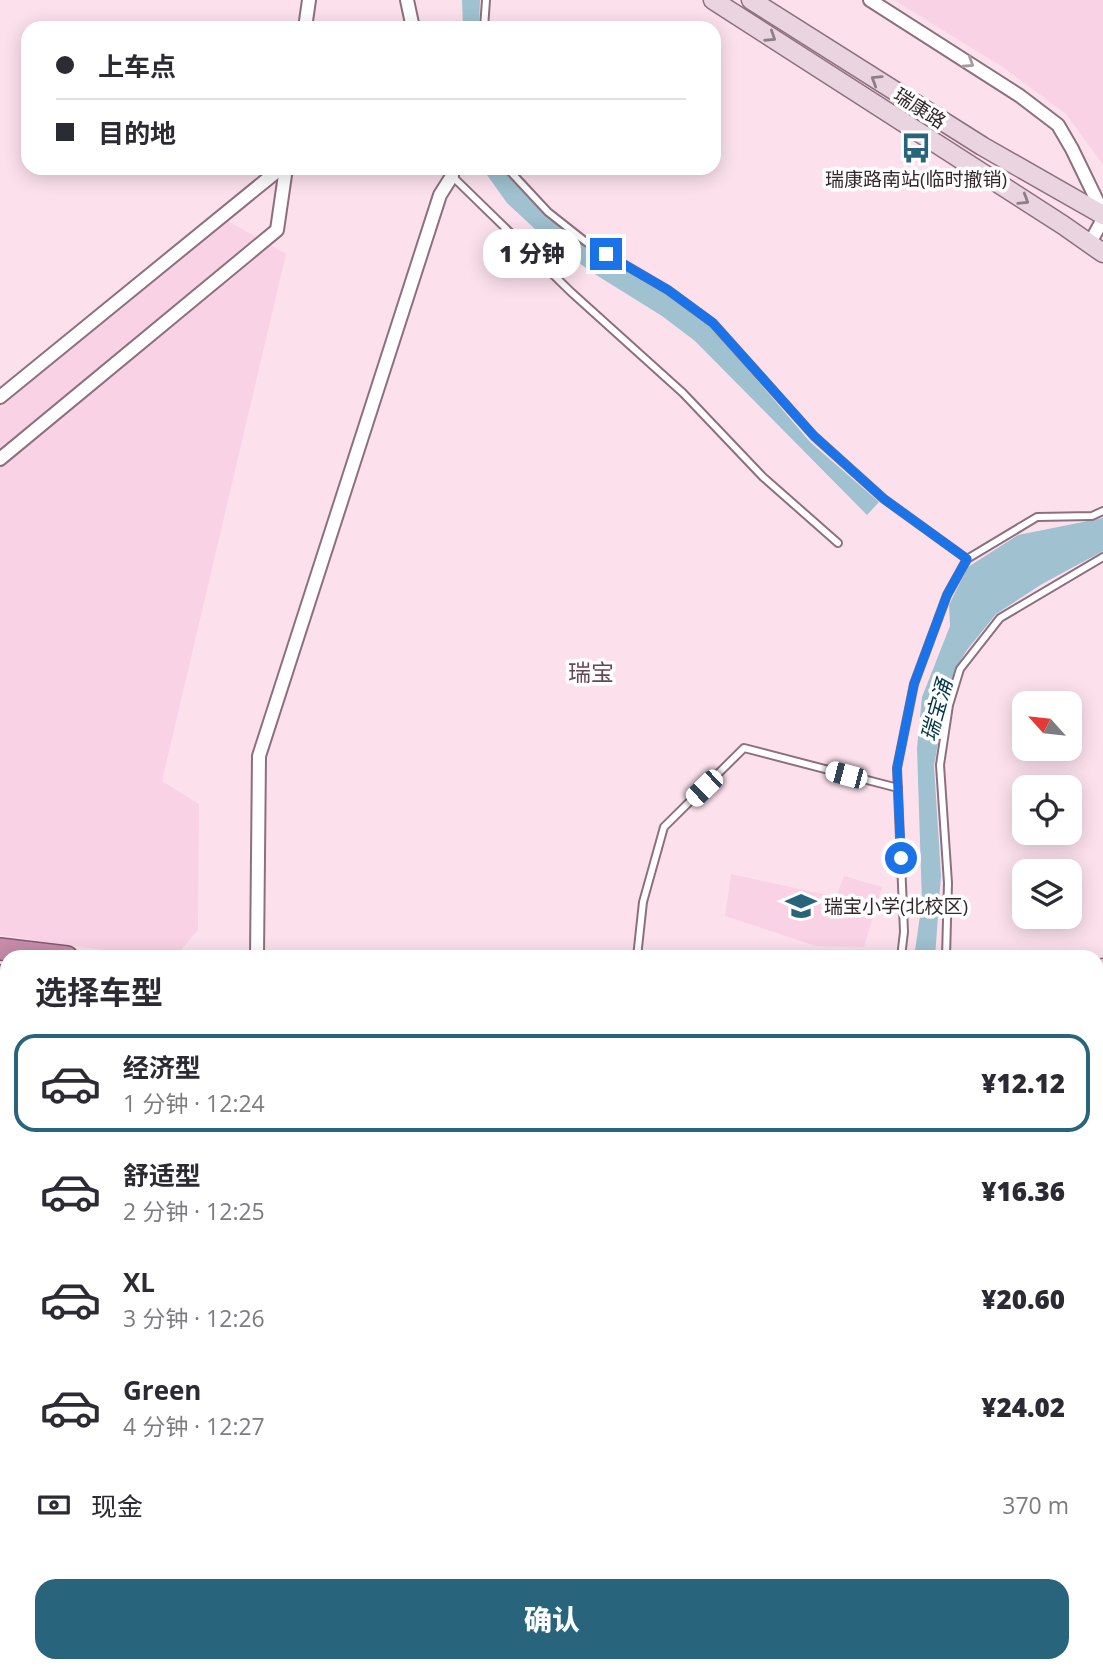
<!DOCTYPE html>
<html lang="zh">
<head>
<meta charset="utf-8">
<style>
  body { margin:0; font-family:"Open Sans","Noto Sans SC",sans-serif; background:#f2f2f3; color:#2b2b33; height:100vh; display:flex; flex-direction:column; font-size:26px; white-space:nowrap }
  * { box-sizing:border-box; margin:0 }
  p { font-size:23px; color:#7c7c81 }
  .icon { flex:none; width:38px; height:38px; fill:none; stroke:currentColor; stroke-width:2; stroke-linecap:round; stroke-linejoin:round }
  .map { position:relative; flex:1; overflow:hidden }
  .panel { position:absolute; left:0px; top:950px; width:1104px; height:723px; display:flex; flex-direction:column; background:#fff; border-radius:21px 21px 0 0; box-shadow:0 4px 18px #0003 }
  .panel>* { flex:none }
  .hud { position:absolute; left:21px; top:21px; width:700px; height:154px; border-radius:21px; box-shadow:0 4px 18px #0003; display:grid; align-content:center; height:154px; padding:0 35px; background:#fff }
  .needle { width:46px; rotate:297deg }
  .buttons { position:absolute; left:1012px; top:691px; display:grid; gap:14px }
  .buttons a { display:grid; place-items:center; width:70px; height:70px; border-radius:14px; background:#fff; box-shadow:0 4px 18px #0003; font-size:35px }
  .end { position:absolute; width:32px; height:32px; margin:-16px; border:9px solid #1a73e8; background:#fff; box-shadow:0 0 0 4px #fff }
  .from { border-radius:50% }
  .bubble { position:absolute; height:49px; border-radius:21px; background:#fff; box-shadow:0 4px 18px #0003; font-size:23px; font-weight:800; line-height:49px; text-align:center }
  .car { position:absolute; width:21px; height:42px; margin:-21px -10px; border-radius:9px; box-shadow:0 0 5px 2px #0007; background:linear-gradient(#fff 24%,#345 0 40%,#fff 0 76%,#345 0 86%,#fff 0) }
  .hud b { display:flex; align-items:center; gap:24px; height:66px; font-size:26px }
  .hud b+b { border-top:2px solid #e1e1e2 }
  .hud i { width:18px; height:18px; background:#2b2b33 }
  ul { padding:0; list-style:none }
  li { display:flex; align-items:center; gap:21px; height:98px; margin:0 14px 10px; padding:0 21px; border:4px solid transparent; border-radius:21px }
  li div { flex:1 }
  li b { display:block; font-size:26px }
  li em { font-style:normal; font-weight:800 }
  li.current { border-color:#28657c }
  li>.icon { width:63px; height:63px; stroke-width:1.5 }
  h2 { padding:0 35px; font-size:32px; line-height:84px }
  .pay { display:flex; align-items:center; gap:18px; height:77px; padding:0 35px; font-size:26px }
  .pay p { margin-inline-start:auto }
  .action { display:flex; gap:14px; margin-top:auto; padding:14px 35px }
  .action a { flex:1; height:80px; border-radius:21px; background:#28657c; color:#fff; font-size:28px; font-weight:800; line-height:80px; text-align:center }
  .map>svg:first-child { display:block }
  .built { fill:#fad2e5 }
  .water { fill:#9fc1d0 }
  .building { fill:#482f3c; filter:url(#shadow) }
  .lines { fill:none; stroke-linecap:round; stroke-linejoin:round }
  .trunk-tunnel { stroke:#d4bcc6; stroke-width:21; stroke-dasharray:21 10; stroke-linecap:butt }
  .service-casing { stroke:#8d707e; stroke-width:10 }
  .minor-casing { stroke:#8d707e; stroke-width:16 }
  .tertiary-casing { stroke:#8d707e; stroke-width:19 }
  .secondary-casing { stroke:#8d707e; stroke-width:21 }
  .primary-casing { stroke:#895670; stroke-width:23 }
  .trunk-casing { stroke:#895670; stroke-width:24 }
  .service { stroke:#fff; stroke-width:6 }
  .minor { stroke:#fff; stroke-width:12 }
  .tertiary { stroke:#fff; stroke-width:16 }
  .secondary { stroke:#e9d4df; stroke-width:18 }
  .primary { stroke:#d4a9bf; stroke-width:19 }
  .trunk { stroke:#c68caa; stroke-width:21 }
  .oneway { stroke:#8e7e86 }
  .oneway2 { stroke:#a39ea0 }
  .route { stroke:#1a73e8; stroke-width:9 }
  .labels { text-anchor:middle; dominant-baseline:central; stroke-width:7; stroke-linejoin:round; paint-order:stroke }
  .street-label { font-size:19px; fill:#33272c; stroke:#fff }
  .poi-label { font-size:19px; fill:#33272c; stroke:#fff }
  .water-label { font-size:21px; font-style:italic; fill:#043849; stroke:#fff }
  .quarter-label { font-size:23px; fill:#634855; stroke:#fff }
</style>
</head>
<body>
<div class="map">
<svg width="1103" height="1672" viewBox="0 0 1103 1672">
  <defs>
    <filter id="shadow"><feDropShadow dx="6" dy="-6" stdDeviation="3.5" flood-color="#0004"/></filter>
  </defs>
  <rect width="100%" height="100%" fill="#fce1ed"/>
  <g class="built">
    <polygon points="894,0 1103,0 1103,165 1066,114 1001,66"/>
    <polygon points="221,217 286,254 162,781 199,804 198,930 175,957 150,957 0,935 0,397"/>
    <polygon points="731,874 836,897 844,876 882,887 864,947 816,946 725,916"/>
    <polygon points="7,1247 7,1474 0,1465 0,1253"/>
  </g>
  <g class="water">
    <polygon points="462,0 480,0 479,28 463,28"/>
    <polygon points="482,168 504,168 545,213 584,245 665,292 710,325 810,442 879,502 867,515 695,341 662,316 593,273 548,241 507,203"/>
    <polygon points="1103,518 1103,551 1042,584 996,614 967,650 955,669 945,703 934,766 941,875 935,957 914,957 922,902 917,748 922,697 950,626 949,605 968,567 1018,535"/>
  </g>
  <g class="building">
    <polygon points="0,1110 7,1119 7,1197 0,1202"/>
    <polygon points="7,1259 7,1318 0,1324 0,1265"/>
    <polygon points="7,1368 7,1429 0,1436 0,1374"/>
    <polygon points="126,1666 161,1666 159,1672 124,1672"/>
    <polygon points="185,1666 237,1666 235,1672 183,1672"/>
    <polygon points="523,1666 555,1666 579,1671 521,1672"/>
    <polygon points="692,1666 716,1666 715,1672 691,1670"/>
    <polygon points="750,1666 791,1666 791,1672 751,1672"/>
  </g>
  <g class="lines">
    <polyline class="trunk-tunnel" points="1097,1491 1103,1429"/>
    <g class="service-casing">
      <g id="service">
        <polyline points="484,28 486,0"/>
        <polyline points="507,168 548,212 586,242 668,290 713,323 814,436 884,499 967,559 947,595 914,684 897,768 904,932 901,957"/>
        <polyline points="452,176 571,292 683,393 763,477 838,543"/>
        <polyline points="967,559 1037,517 1092,516 1103,511"/>
        <polyline points="637,957 643,902 664,827 744,748 898,788"/>
        <polyline points="946,957 948,883 940,765 949,705 960,669 1000,618 1103,557"/>
      </g>
    </g>
    <g class="minor-casing">
      <g id="minor">
        <polyline points="407,0 413,28"/>
        <polyline points="870,0 1020,96 1058,125 1072,149 1103,213"/>
        <polyline points="305,28 309,0"/>
        <polyline points="1090,243 1103,219"/>
        <polyline points="0,397 281,168"/>
        <polyline points="0,459 277,230 286,168"/>
        <polyline points="257,957 259,756 440,195 452,176 449,168"/>
        <polyline points="434,1666 456,1672"/>
        <polyline points="738,1666 738,1672"/>
      </g>
    </g>
    <g class="tertiary-casing">
      <polyline id="tertiary" points="66,1672 71,1666"/>
    </g>
    <g class="secondary-casing">
      <g id="secondary">
        <polyline points="713,0 1063,225 1103,253"/>
        <polyline points="751,0 982,146 1103,215"/>
        <polyline points="1097,998 1103,968"/>
        <polyline points="1097,1261 1103,1262"/>
        <polyline points="1097,1534 1103,1539"/>
        <polyline points="1018,1672 1018,1666"/>
      </g>
    </g>
    <g class="primary-casing">
      <g id="primary">
        <polyline points="0,1007 7,1008"/>
        <polyline points="1097,1390 1103,1391"/>
        <polyline points="1097,1440 1103,1441"/>
      </g>
    </g>
    <g class="trunk-casing">
      <g id="trunk">
        <polyline points="0,949 67,957"/>
        <polyline points="0,976 7,977"/>
        <polyline points="0,996 7,996"/>
        <polyline points="0,1022 7,1023"/>
        <polyline points="1097,1189 1103,1151"/>
        <polyline points="1097,1272 1103,1273"/>
        <polyline points="1097,1406 1103,1407"/>
        <polyline points="1097,1426 1103,1427"/>
        <polyline points="1097,1500 1103,1498"/>
        <polyline points="1033,1672 1033,1666"/>
        <polyline points="1058,1672 1059,1666"/>
        <polyline points="1085,1672 1085,1666"/>
      </g>
    </g>
    <use href="#service" class="service"/>
    <use href="#minor" class="minor"/>
    <use href="#tertiary" class="tertiary"/>
    <use href="#secondary" class="secondary"/>
    <use href="#primary" class="primary"/>
    <use href="#trunk" class="trunk"/>
  </g>
  <defs><path id="oneway-chevron" d="M-2-3.5L2.5 0L-2 3.5" fill="none" stroke-width="1.6" stroke-linecap="round" stroke-linejoin="round" transform="scale(1.75)"/></defs>
  <g class="oneway">
    <use href="#oneway-chevron" transform="translate(771 37) rotate(33)"/>
    <use href="#oneway-chevron" transform="translate(876 80) rotate(-148)"/>
    <use href="#oneway-chevron" transform="translate(1024 200) rotate(32)"/>
  </g>
  <use class="oneway2" href="#oneway-chevron" transform="translate(969 63) rotate(33)"/>
  <g class="lines">
    <polyline class="route" points="606,254 668,290 713,323 814,436 884,499 967,559 947,595 914,684 897,768 901,858"/>
  </g>
  <defs>
    <g id="bus-bare" transform="scale(2.415)"><path d="M-5-6H5V4H4V6H2V4H-2V6H-4V4H-5ZM-3.5-4V0h7V-4ZM-3.5 1.2v1.5H-2V1.2ZM2 1.2v1.5H3.5V1.2Z" fill="#28657c" stroke="#fff" stroke-width="2.5" paint-order="stroke"/></g>
    <g id="school-bare" transform="scale(2.415)"><path d="M0-5L7-2L0 1L-7-2ZM-4 1L0 2.5L4 1V4Q0 6-4 4Z" fill="#28657c" stroke="#fff" stroke-width="2.5" paint-order="stroke"/></g>
  </defs>
  <g fill-rule="evenodd">
    <use href="#bus-bare" x="916" y="148"/>
    <use href="#school-bare" x="801" y="906"/>
  </g>
  <g class="labels">
    <g class="street-label">
      <text transform="translate(920 108) rotate(33)">瑞康路</text>
    </g>
    <g class="poi-label">
      <text x="916" y="179">瑞康路南站(临时撤销)</text>
      <text x="824" y="906" text-anchor="start">瑞宝小学(北校区)</text>
    </g>
    <g class="water-label">
      <text transform="translate(936 710) rotate(-74)">瑞宝涌</text>
    </g>
    <g class="quarter-label">
      <text x="591" y="672">瑞宝</text>
    </g>
  </g>
</svg>
<div class="buttons">
<a><svg class="needle" viewBox="-14 -14 28 28"><path d="M0-13l5 13h-10z" fill="#e53935"/><path d="M0 13l5-13h-10z" fill="#7c7c81"/></svg></a>
<a><svg class="icon" aria-label="locate" viewBox="0 0 24 24"><circle cx="12" cy="12" r="6"/><path d="M12 2v4M12 18v4M2 12h4M18 12h4"/></svg></a>
<a><svg class="icon" aria-label="layers" viewBox="0 0 24 24"><path d="M12 4l9 5-9 5-9-5zM3 14l9 5 9-5"/></svg></a>
</div>
<i class="end from" style="left:901px;top:858px"></i>
<i class="end" style="left:606px;top:254px"></i>
<div class="bubble" style="left:483px;top:229px;width:98px">1 分钟</div>
<i class="car" style="left:846px;top:775px;rotate:285deg"></i>
<i class="car" style="left:704px;top:788px;rotate:226deg"></i>
<div class="hud">
<b><i class="from"></i>上车点</b>
<b><i></i>目的地</b>
</div>
<section class="panel">
<h2>选择车型</h2>
<ul>
<li class="current"><svg class="icon" aria-label="car" viewBox="0 0 24 24"><path d="M5 17H2v-5l4-1 3-4h7l3 4 3 1v5h-3M9 17h6M6 11h13"/><circle cx="7" cy="17" r="2"/><circle cx="17" cy="17" r="2"/></svg><div><b>经济型</b><p>1 分钟 · 12:24</p></div><em>¥12.12</em></li>
<li><svg class="icon" aria-label="car" viewBox="0 0 24 24"><path d="M5 17H2v-5l4-1 3-4h7l3 4 3 1v5h-3M9 17h6M6 11h13"/><circle cx="7" cy="17" r="2"/><circle cx="17" cy="17" r="2"/></svg><div><b>舒适型</b><p>2 分钟 · 12:25</p></div><em>¥16.36</em></li>
<li><svg class="icon" aria-label="car" viewBox="0 0 24 24"><path d="M5 17H2v-5l4-1 3-4h7l3 4 3 1v5h-3M9 17h6M6 11h13"/><circle cx="7" cy="17" r="2"/><circle cx="17" cy="17" r="2"/></svg><div><b>XL</b><p>3 分钟 · 12:26</p></div><em>¥20.60</em></li>
<li><svg class="icon" aria-label="car" viewBox="0 0 24 24"><path d="M5 17H2v-5l4-1 3-4h7l3 4 3 1v5h-3M9 17h6M6 11h13"/><circle cx="7" cy="17" r="2"/><circle cx="17" cy="17" r="2"/></svg><div><b>Green</b><p>4 分钟 · 12:27</p></div><em>¥24.02</em></li>
</ul>
<div class="pay"><svg class="icon" aria-label="cash" viewBox="0 0 24 24"><path d="M3 7h18v10H3z"/><circle cx="12" cy="12" r="2"/></svg>现金<p>370 m</p></div>
<div class="action"><a>确认</a></div>
</section>
</div>
</body>
</html>
